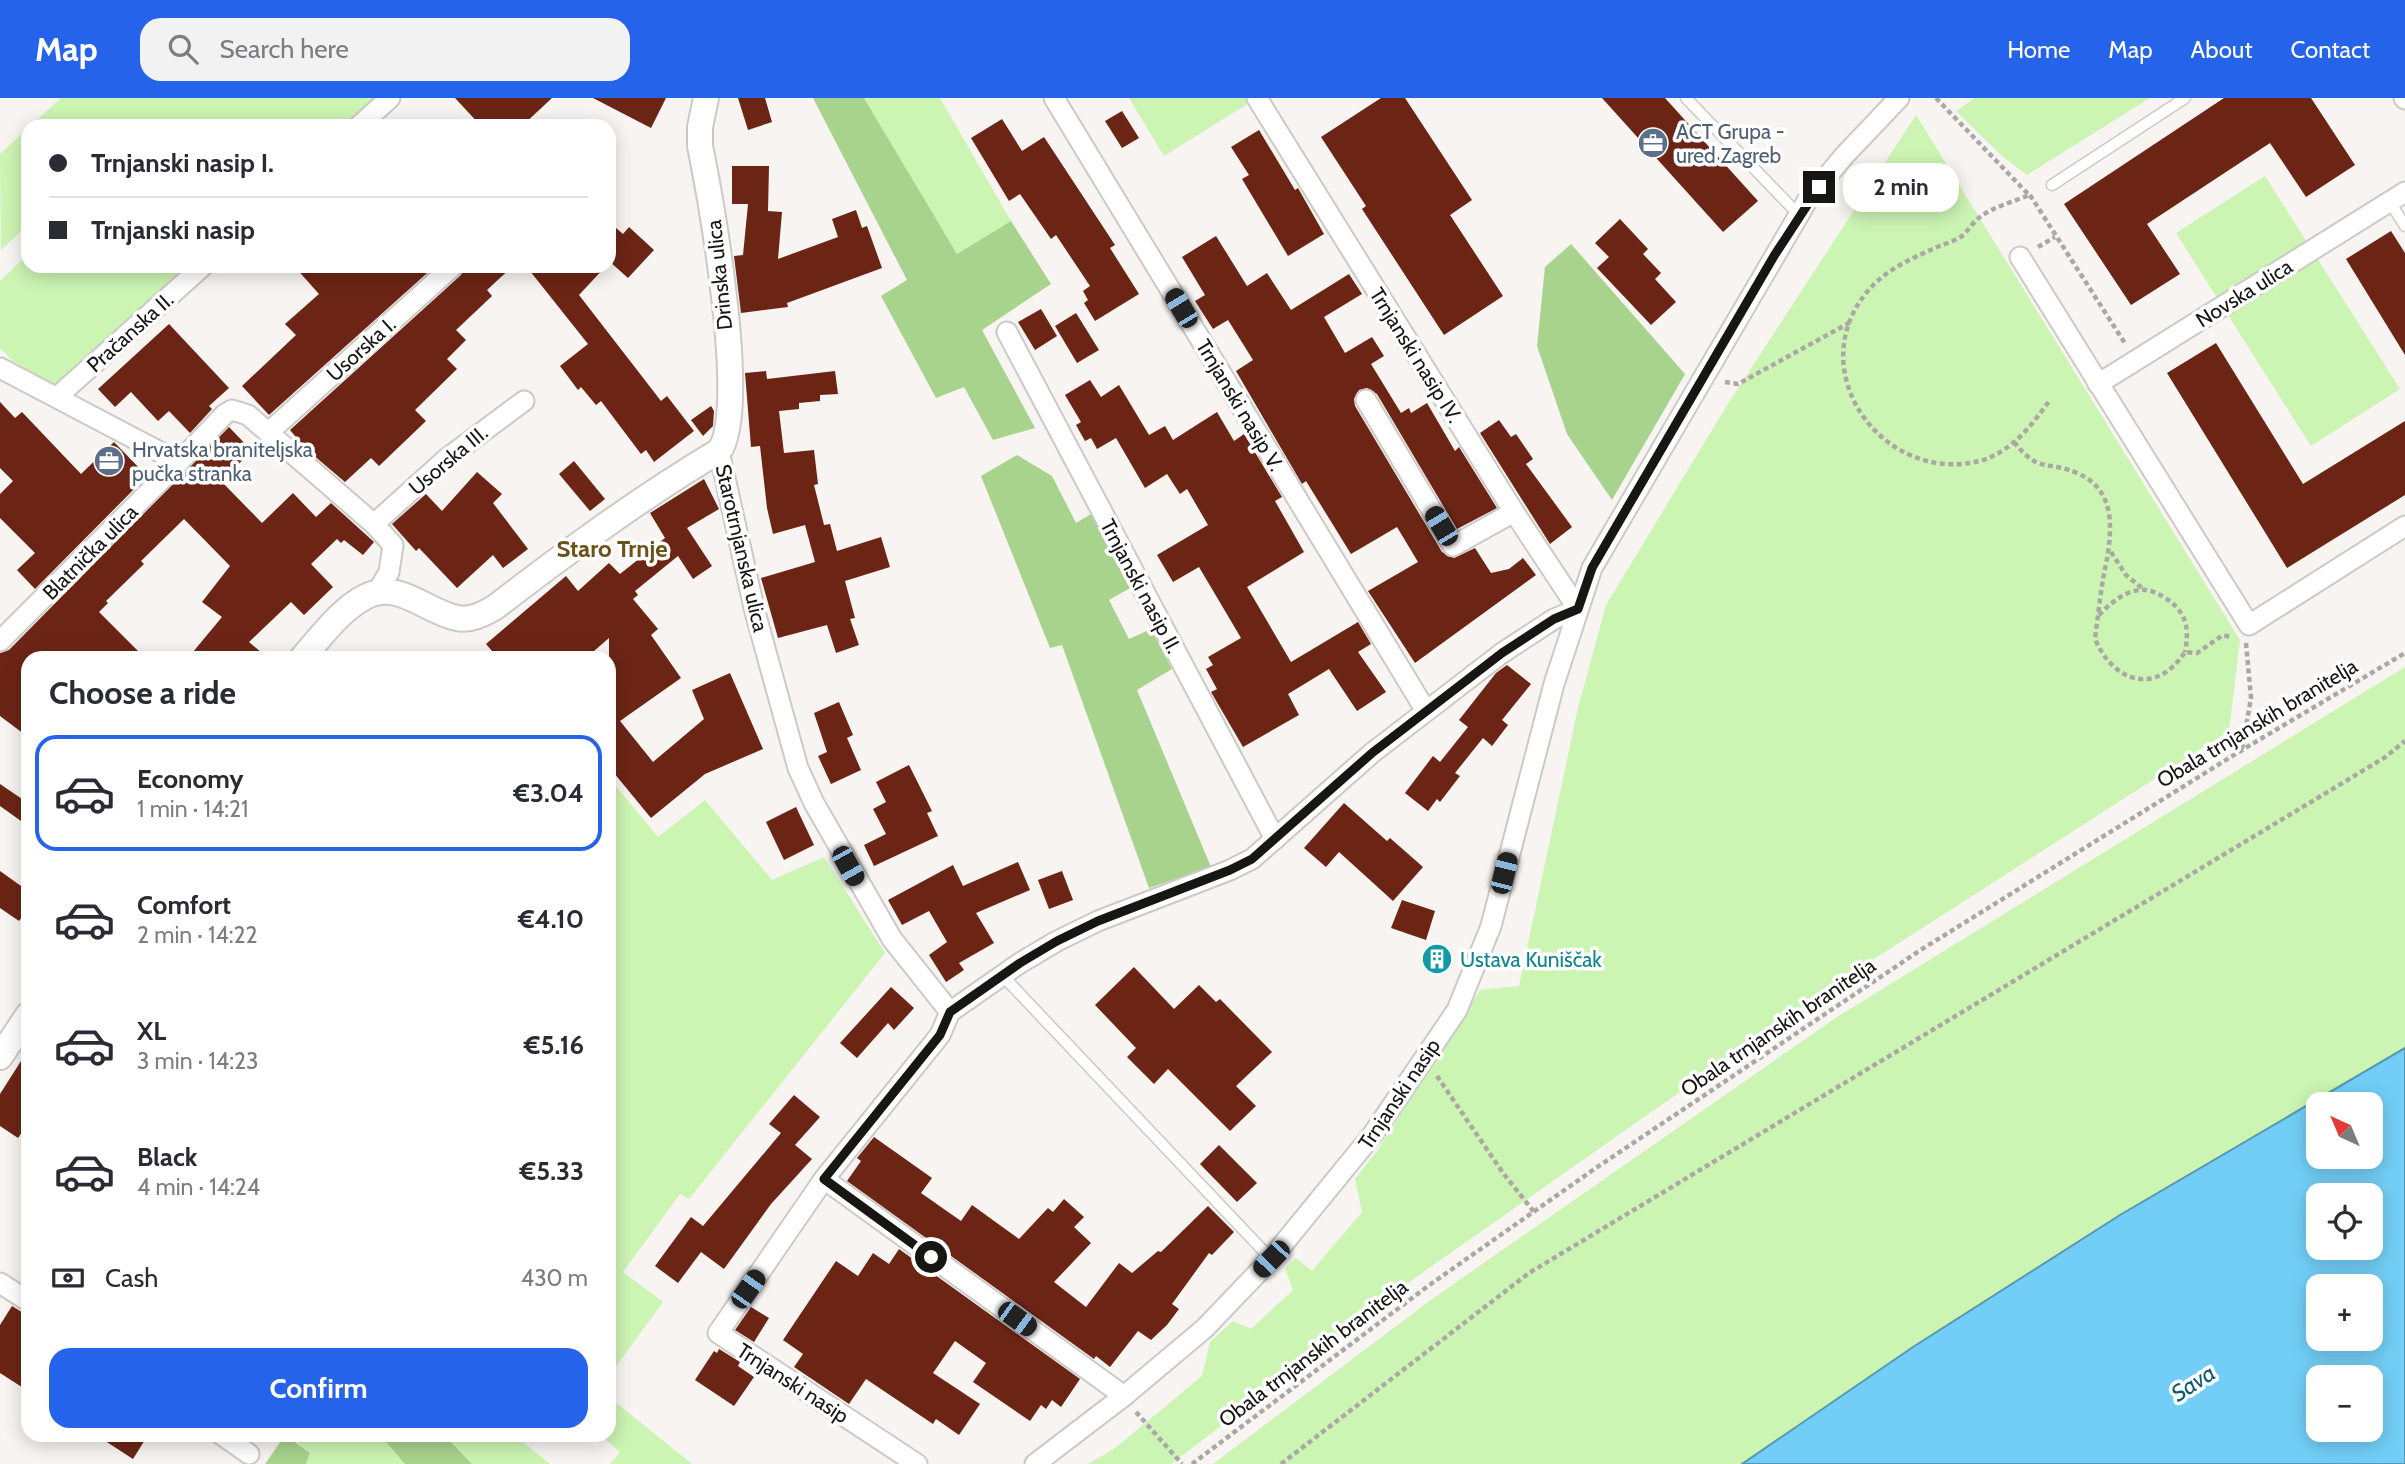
<!DOCTYPE html>
<html lang="en">
<head>
<meta charset="utf-8">
<style>
  body { margin:0; font-family:Cabin,sans-serif; background:#f2f2f3; color:#2b2b33; height:100vh; display:flex; flex-direction:column; font-size:26px; white-space:nowrap }
  * { box-sizing:border-box; margin:0 }
  p { font-size:23px; color:#7c7c81 }
  .icon { flex:none; width:38px; height:38px; fill:none; stroke:currentColor; stroke-width:2; stroke-linecap:round; stroke-linejoin:round }
  .map { position:relative; flex:1; overflow:hidden }
  .details { position:absolute; left:21px; top:553px; width:595px; height:791px; display:flex; flex-direction:column; background:#fff; border-radius:21px; box-shadow:0 4px 18px #0003 }
  .details>* { flex:none }
  .guide { position:absolute; left:21px; top:21px; width:595px; height:154px; border-radius:21px; box-shadow:0 4px 18px #0003; display:grid; align-content:center; height:154px; padding:0 28px; background:#fff }
  .needle { width:46px; rotate:316deg }
  .buttons { position:absolute; left:2306px; top:994px; display:grid; gap:14px }
  .buttons a { display:grid; place-items:center; width:77px; height:77px; border-radius:14px; background:#fff; box-shadow:0 4px 18px #0003; font-size:35px }
  .end { position:absolute; width:32px; height:32px; margin:-16px; border:9px solid #171615; background:#fff; box-shadow:0 0 0 4px #fff }
  .from { border-radius:50% }
  .bubble { position:absolute; height:49px; border-radius:21px; background:#fff; box-shadow:0 4px 18px #0003; font-size:23px; font-weight:700; line-height:49px; text-align:center }
  .car { position:absolute; width:21px; height:42px; margin:-21px -10px; border-radius:9px; box-shadow:0 0 5px 2px #0007; background:linear-gradient(#222 24%,#8ab4d8 0 40%,#222 0 76%,#8ab4d8 0 86%,#222 0) }
  .guide b { display:flex; align-items:center; gap:24px; height:66px; font-size:26px }
  .guide b+b { border-top:2px solid #e1e1e2 }
  .guide i { width:18px; height:18px; background:#2b2b33 }
  ul { padding:0; list-style:none }
  li { display:flex; align-items:center; gap:21px; height:116px; margin:0 14px 10px; padding:0 14px; border:4px solid transparent; border-radius:21px }
  li div { flex:1 }
  li b { display:block; font-size:26px }
  li em { font-style:normal; font-weight:700 }
  li.on { border-color:#2563eb }
  li>.icon { width:63px; height:63px; stroke-width:1.5 }
  h2 { padding:0 28px; font-size:32px; line-height:84px }
  .pay { display:flex; align-items:center; gap:18px; height:77px; padding:0 28px; font-size:26px }
  .pay p { margin-inline-start:auto }
  .action { display:flex; gap:14px; margin-top:auto; padding:14px 28px }
  .action a { flex:1; height:80px; border-radius:21px; background:#2563eb; color:#fff; font-size:28px; font-weight:700; line-height:80px; text-align:center }
  header { display:flex; align-items:center; gap:42px; box-sizing:border-box; height:98px; padding:0 35px; background:#2563eb; color:#fff }
  header strong { font-size:33px }
  nav { display:flex; gap:38px; margin-inline-start:auto; font-size:24px }
  .search { width:490px; height:63px; background:#f2f2f3; display:flex; align-items:center; gap:18px; box-sizing:border-box; padding:0 24px; border-radius:21px; color:#7c7c81; font-size:26px }
  .map>svg:first-child { display:block }
  .green { fill:#ccf4b3 }
  .forest { fill:#a8d38d }
  .water { fill:#72cef6; stroke:#5797b2; stroke-width:2; fill-rule:evenodd }
  .building { fill:#6c2515 }
  .lines { fill:none; stroke-linecap:round; stroke-linejoin:round }
  .service-casing { stroke:#cccac7; stroke-width:13 }
  .minor-casing { stroke:#cccac7; stroke-width:23 }
  .tertiary-casing { stroke:#cccac7; stroke-width:28 }
  .path { stroke:#aaa8a5; stroke-width:4.5; stroke-dasharray:5 3.5; stroke-linecap:butt }
  .service { stroke:#fff; stroke-width:10 }
  .minor { stroke:#fff; stroke-width:19 }
  .tertiary { stroke:#fff; stroke-width:24 }
  .route { stroke:#171615; stroke-width:9 }
  .labels { text-anchor:middle; dominant-baseline:central; stroke-width:7; stroke-linejoin:round; paint-order:stroke }
  .service-label { font-size:21px; fill:#4e5e75; stroke:#fff; text-anchor:start }
  .street-label { font-size:21px; fill:#171615; stroke:#fff }
  .culture-label { font-size:21px; fill:#0d838f; stroke:#fff; text-anchor:start }
  .water-label { font-size:23px; font-style:italic; fill:#0e5974; stroke:#fff }
  .quarter-label { font-size:24px; font-weight:bold; fill:#6b5219; stroke:#fff }
</style>
</head>
<body>
<header>
<strong>Map</strong>
<div class="search"><svg class="icon" aria-label="search" viewBox="0 0 24 24"><circle cx="10" cy="10" r="6"/><path d="M15 15l6 6"/></svg>Search here</div>
<nav><a>Home</a><a>Map</a><a>About</a><a>Contact</a></nav>
</header>
<div class="map">
<svg width="2405" height="1366" viewBox="0 0 2405 1366">
  <rect width="100%" height="100%" fill="#f7f4f1"/>
  <g class="green">
    <polygon points="61,0 374,0 343,28 30,28"/>
    <polygon points="864,0 940,0 1011,123 957,156"/>
    <polygon points="1129,0 1245,0 1249,5 1164,58"/>
    <polygon points="1975,0 2150,0 2027,77 2002,58 1956,13"/>
    <polygon points="1916,17 2240,542 2229,633 1818,897 1419,1177 1171,1366 1088,1366 1114,1351 1202,1278 1210,1244 1233,1223 1251,1231 1293,1192 1285,1170 1296,1160 1312,1173 1362,1114 1355,1081 1377,1053 1480,892 1519,888 1578,610 1606,507 1726,309"/>
    <polygon points="28,30 28,127 1,152 0,56"/>
    <polygon points="2265,78 2400,291 2311,348 2176,135"/>
    <polygon points="28,156 28,168 188,168 55,288 13,263 0,250 0,183"/>
    <polygon points="2405,569 2405,950 2120,1117 1913,1249 1742,1366 1213,1366 1435,1199 1837,919"/>
    <polygon points="609,680 658,739 705,702 772,782 824,759 885,855 689,1101 680,1096 623,1174 663,1204 609,1278"/>
    <polygon points="609,1299 692,1366 610,1366 620,1354 601,1337 609,1337"/>
    <polygon points="288,1337 380,1337 405,1366 306,1366 310,1355"/>
    <polygon points="444,1337 514,1337 550,1366 472,1366"/>
  </g>
  <g class="forest">
    <polygon points="813,0 864,0 957,156 1011,123 1051,186 982,232 1035,330 993,342 964,289 936,300 881,198 907,182"/>
    <polygon points="1571,146 1685,276 1612,402 1567,336 1537,248 1545,169"/>
    <polygon points="1017,357 1052,378 1076,425 1091,416 1130,490 1109,502 1129,541 1151,531 1172,571 1137,592 1211,769 1149,790 1062,547 1050,550 981,378"/>
    <polygon points="285,1337 310,1355 306,1366 265,1366"/>
    <polygon points="380,1337 444,1337 472,1366 405,1366"/>
  </g>
  <path class="water" d="M2405 950V1366H1742L1913 1249 2120 1117ZM2319 1006H2371V1059H2319ZM2319 1097H2371V1150H2319ZM2319 1188H2371V1241H2319ZM2319 1279H2371V1332H2319Z"/>
  <g class="building">
    <polygon points="455,0 552,0 522,28 481,28"/>
    <polygon points="593,0 666,0 651,30"/>
    <polygon points="738,0 765,0 772,24 748,32"/>
    <polygon points="1381,0 1405,0 1472,102 1450,117 1503,198 1444,237 1362,111 1366,108 1321,39"/>
    <polygon points="1602,0 1665,0 1758,103 1723,134"/>
    <polygon points="2224,0 2311,0 2355,67 2306,99 2270,45 2147,126 2180,176 2131,207 2064,106"/>
    <polygon points="1122,13 1139,40 1122,50 1105,23"/>
    <polygon points="1002,21 1022,53 1044,39 1115,147 1110,150 1139,196 1095,223 1084,205 1088,202 1083,193 1090,188 1056,137 1051,141 1020,96 1009,103 971,40"/>
    <polygon points="1259,32 1295,92 1298,90 1324,136 1288,158 1242,81 1249,77 1231,49"/>
    <polygon points="732,68 769,68 768,113 782,114 778,161 838,139 832,121 856,112 862,130 867,128 882,170 787,205 788,209 741,215 734,158 743,157 748,106 732,106"/>
    <polygon points="1620,121 1648,151 1643,156 1661,175 1655,181 1676,204 1651,227 1597,170 1609,159 1595,145"/>
    <polygon points="609,124 623,136 629,129 654,152 628,180 609,163"/>
    <polygon points="2391,133 2405,155 2405,257 2346,161"/>
    <polygon points="1216,138 1247,188 1267,175 1291,212 1349,176 1362,196 1324,219 1345,255 1372,239 1384,258 1371,266 1401,315 1409,310 1411,315 1427,305 1455,353 1459,349 1497,410 1457,431 1377,296 1367,290 1359,292 1354,301 1355,308 1442,454 1454,460 1475,450 1491,475 1509,471 1523,460 1536,477 1415,565 1368,493 1418,464 1397,429 1351,456 1306,383 1302,386 1236,273 1253,262 1228,222 1213,231 1195,203 1205,197 1182,159"/>
    <polygon points="294,168 435,168 269,317 242,288 296,237 285,226 319,196"/>
    <polygon points="465,168 513,168 487,192 492,198 456,232 466,242 447,261 457,271 415,312 426,323 379,368 371,360 345,384 306,351 290,332 461,177"/>
    <polygon points="526,168 606,168 579,197 661,303 667,298 694,333 654,364 646,352 641,356 601,303 596,307 581,289 578,292 560,268 588,246"/>
    <polygon points="1041,211 1057,238 1035,252 1018,224"/>
    <polygon points="1076,215 1099,252 1077,265 1055,228"/>
    <polygon points="169,226 229,290 209,308 212,311 190,335 169,313 158,323 131,294 115,309 98,291"/>
    <polygon points="2216,245 2303,386 2405,323 2405,397 2287,470 2167,275"/>
    <polygon points="766,273 767,281 835,273 838,296 820,297 820,303 799,305 799,311 779,313 784,355 814,352 818,386 814,387 824,427 830,426 837,453 881,439 890,469 845,483 855,520 850,521 859,547 836,555 827,527 778,540 761,480 815,464 805,427 773,436 767,410 760,348 751,349 745,275"/>
    <polygon points="1090,282 1101,299 1119,287 1149,337 1165,328 1173,342 1217,314 1234,343 1244,336 1282,399 1275,403 1304,454 1247,489 1291,564 1358,524 1371,546 1358,554 1386,594 1357,613 1329,571 1288,596 1299,617 1243,649 1211,594 1217,591 1206,571 1213,567 1208,559 1241,540 1199,469 1173,484 1157,457 1208,427 1187,391 1180,396 1167,376 1145,390 1116,340 1097,351 1091,340 1085,343 1076,327 1081,324 1065,297"/>
    <polygon points="0,304 15,320 22,314 81,376 114,344 147,378 35,491 17,472 35,455 0,420 0,396 13,383 0,370"/>
    <polygon points="711,308 714,313 713,328 703,338 691,322"/>
    <polygon points="1499,322 1511,339 1516,336 1533,361 1526,366 1572,429 1550,446 1480,335"/>
    <polygon points="229,329 252,353 221,383 262,425 293,395 316,419 331,405 374,444 363,457 344,442 341,445 337,441 311,466 333,489 304,517 291,504 249,544 268,560 188,560 222,519 202,504 230,468 184,421 141,463 144,466 106,503 108,505 99,514 145,560 28,560 28,639 0,618 0,555 9,552"/>
    <polygon points="574,363 605,401 590,413 559,376"/>
    <polygon points="477,374 502,396 493,405 528,451 503,470 493,457 457,490 419,450 416,453 392,426 426,396 442,413"/>
    <polygon points="704,381 719,411 687,430 712,468 693,481 678,458 635,493 638,497 633,501 658,531 651,537 681,580 620,623 653,664 704,621 692,592 730,575 763,651 705,676 651,720 609,669 609,540 586,560 498,560 486,546 566,478 578,493 609,465 620,476 665,440 650,415"/>
    <polygon points="1507,567 1531,586 1502,622 1508,627 1492,648 1483,640 1455,675 1460,678 1440,704 1437,701 1428,713 1405,695 1433,658 1440,664 1468,629 1459,622 1496,575"/>
    <polygon points="839,604 853,637 847,640 861,672 831,686 818,658 827,654 814,615"/>
    <polygon points="909,667 932,713 927,715 938,738 874,768 864,747 886,736 873,711 886,704 876,684"/>
    <polygon points="0,686 28,705 28,728 0,708"/>
    <polygon points="1344,705 1387,743 1390,740 1423,769 1393,803 1339,754 1326,769 1304,750"/>
    <polygon points="796,709 814,747 784,762 766,724"/>
    <polygon points="1018,764 1030,792 976,815 994,845 959,865 964,872 946,884 929,857 947,844 929,813 902,827 888,802 953,767 963,788"/>
    <polygon points="0,773 28,793 28,811 19,823 0,810"/>
    <polygon points="1062,773 1073,802 1049,811 1038,782"/>
    <polygon points="1402,802 1435,813 1426,842 1391,830"/>
    <polygon points="1134,869 1174,911 1199,887 1216,904 1220,901 1272,954 1236,988 1256,1008 1230,1033 1168,971 1154,986 1127,959 1136,950 1095,907"/>
    <polygon points="891,889 914,910 894,932 888,925 857,960 840,945"/>
    <polygon points="28,952 28,1025 18,1040 0,1028 0,996"/>
    <polygon points="794,997 820,1019 795,1047 812,1061 771,1106 724,1171 701,1154 678,1185 655,1168 691,1119 703,1128 781,1035 769,1026"/>
    <polygon points="874,1039 932,1080 921,1095 961,1123 972,1107 1019,1141 1048,1110 1053,1114 1064,1101 1084,1119 1074,1129 1091,1145 1054,1184 1086,1209 1119,1165 1132,1175 1158,1153 1161,1154 1208,1108 1234,1134 1212,1157 1209,1155 1172,1206 1179,1211 1167,1227 1151,1242 1138,1233 1110,1269 1096,1258 1094,1261 847,1083 861,1063 857,1060"/>
    <polygon points="1219,1047 1257,1085 1237,1104 1200,1066"/>
    <polygon points="899,1151 1080,1281 1061,1309 1052,1302 1046,1311 1041,1307 1030,1323 973,1284 986,1265 955,1243 933,1275 980,1306 959,1337 936,1321 933,1326 866,1281 849,1306 794,1269 803,1256 783,1242 836,1163 858,1178 873,1155 889,1166"/>
    <polygon points="12,1208 28,1218 28,1293 0,1275 0,1227"/>
    <polygon points="751,1209 769,1220 754,1244 735,1232"/>
    <polygon points="719,1251 740,1264 738,1268 754,1279 734,1308 695,1282 714,1253 717,1255"/>
    <polygon points="96,1337 148,1337 133,1361"/>
  </g>
  <g class="lines">
    <g class="service-casing">
      <g id="service">
        <polyline points="1686,0 1799,117"/>
        <polyline points="2052,87 2185,0"/>
        <polyline points="2390,104 2405,128"/>
        <polyline points="1002,877 1271,1161"/>
      </g>
    </g>
    <g class="minor-casing">
      <g id="minor">
        <polyline points="1054,0 1426,613"/>
        <polyline points="2404,0 2405,1"/>
        <polyline points="359,28 390,0"/>
        <polyline points="2020,159 2249,527 2405,428"/>
        <polyline points="1007,234 1275,741"/>
        <polyline points="0,270 179,364 225,316 232,312 248,317 374,426 393,447 389,474 378,493"/>
        <polyline points="2098,286 2405,94"/>
        <polyline points="57,299 203,168"/>
        <polyline points="1366,302 1453,448 1514,414"/>
        <polyline points="269,334 453,168"/>
        <polyline points="719,353 755,514 798,670 814,705 892,841 950,914"/>
        <polyline points="374,426 446,361 524,303"/>
        <polyline points="0,543 179,364"/>
        <polyline points="824,1081 1124,1298"/>
        <polyline points="0,1185 28,1203"/>
        <polyline points="222,1337 249,1356"/>
        <polyline points="917,1366 718,1235 824,1081 940,937 950,914 1020,865 1057,843 1098,823 1230,772 1252,761 1372,655 1502,555 1554,521 1578,511 1514,414 1257,0"/>
        <polyline points="1035,1366 1124,1298 1205,1230 1271,1161 1373,1036 1457,912 1491,828 1554,586 1592,470 1807,103 1843,59 1899,0"/>
      </g>
    </g>
    <g class="tertiary-casing">
      <g id="tertiary">
        <path d="M302 560C321 539 340 512 365 499 398 481 426 514 457 520 470 523 483 516 494 510 567 454 640 400 719 353 749 314 711 102 700 48V29L706 0"/>
        <polyline points="0,959 28,917"/>
      </g>
    </g>
    <g class="path">
      <path d="M1936 0 2029 97C2013 104 1993 109 1980 119 1973 124 1968 133 1962 138 1955 143 1945 146 1937 149 1911 161 1886 171 1867 194 1800 275 1886 390 1983 362 2012 353 2033 326 2049 303"/>
      <polyline points="2030,97 2126,247"/>
      <polyline points="2038,149 2055,139"/>
      <polyline points="1725,284 1738,286 1849,225"/>
      <path d="M2014 344C2040 377 2047 361 2079 376 2120 394 2111 442 2104 476 2100 497 2098 519 2095 541 2114 585 2156 598 2185 554L2197 555 2223 537 2231 539"/>
      <polyline points="2111,454 2126,477 2143,491"/>
      <path d="M2099 517C2110 506 2124 493 2141 492 2148 491 2157 495 2162 498 2186 512 2190 529 2185 554"/>
      <polyline points="2242,651 2251,600 2246,545"/>
      <polyline points="1437,978 1503,1075 1534,1114"/>
      <polyline points="1136,1314 1182,1366"/>
      <polyline points="1192,1366 1428,1188 1593,1072 1919,853 2242,652 2405,555"/>
      <polyline points="1281,1366 1529,1175 2384,660 2405,643"/>
    </g>
    <use href="#service" class="service"/>
    <use href="#minor" class="minor"/>
    <use href="#tertiary" class="tertiary"/>
  </g>
  <g class="lines">
    <polyline class="route" points="931,1159 824,1081 940,937 950,914 1020,865 1057,843 1098,823 1230,772 1252,761 1372,655 1502,555 1554,521 1578,511 1592,470 1774,158 1819,89"/>
  </g>
  <defs>
    <g id="office-disc" transform="scale(1.575)"><circle r="9.5" fill="#5c6f8a" stroke="#fff"/><path d="M-6-3h4V-5.5h4V-3h4V5H-6ZM-1-4.5V-3h2v-1.5ZM-6 0V1H6V0Z" fill="#fff"/></g>
    <g id="building-disc" transform="scale(1.575)"><circle r="9.5" fill="#0f9aa8" stroke="#fff"/><path d="M-4-6H4V6H1V3H-1V6H-4ZM-2.5-4.3h1.7v1.8h-1.7ZM.8-4.3h1.7v1.8H.8ZM-2.5-1h1.7V.8h-1.7ZM.8-1h1.7V.8H.8Z" fill="#fff"/></g>
  </defs>
  <g fill-rule="evenodd">
    <use href="#office-disc" x="1653" y="45"/>
    <use href="#office-disc" x="109" y="363"/>
    <use href="#building-disc" x="1437" y="861"/>
  </g>
  <g class="labels">
    <g class="service-label">
      <text x="1676" y="33">ACT Grupa -<tspan x="1676" dy="24">ured Zagreb</tspan></text>
      <text x="132" y="351">Hrvatska braniteljska<tspan x="132" dy="24">pučka stranka</tspan></text>
    </g>
    <g class="street-label">
      <text transform="translate(719 177) rotate(-96)">Drinska ulica</text>
      <text transform="translate(2244 195) rotate(-32)">Novska ulica</text>
      <text transform="translate(130 234) rotate(-42)">Pračanska II.</text>
      <text transform="translate(361 251) rotate(-42)">Usorska I.</text>
      <text transform="translate(1416 257) rotate(58)">Trnjanski nasip IV.</text>
      <text transform="translate(1240 307) rotate(59)">Trnjanski nasip V.</text>
      <text transform="translate(448 362) rotate(-40)">Usorska III.</text>
      <text transform="translate(742 450) rotate(77)">Starotrnjanska ulica</text>
      <text transform="translate(90 454) rotate(-45)">Blatnička ulica</text>
      <text transform="translate(1141 488) rotate(62)">Trnjanski nasip II.</text>
      <text transform="translate(2257 625) rotate(-31)">Obala trnjanskih branitelja</text>
      <text transform="translate(1778 929) rotate(-34)">Obala trnjanskih branitelja</text>
      <text transform="translate(1399 996) rotate(-56)">Trnjanski nasip</text>
      <text transform="translate(1313 1255) rotate(-37)">Obala trnjanskih branitelja</text>
      <text transform="translate(793 1285) rotate(33)">Trnjanski nasip</text>
    </g>
    <g class="culture-label">
      <text x="1460" y="861">Ustava Kuniščak</text>
    </g>
    <g class="water-label">
      <text transform="translate(2193 1285) rotate(-33)">Sava</text>
    </g>
    <g class="quarter-label">
      <text x="612" y="450">Staro Trnje</text>
    </g>
  </g>
</svg>
<div class="buttons">
<a><svg class="needle" viewBox="-14 -14 28 28"><path d="M0-13l5 13h-10z" fill="#e53935"/><path d="M0 13l5-13h-10z" fill="#7c7c81"/></svg></a>
<a><svg class="icon" aria-label="locate" viewBox="0 0 24 24"><circle cx="12" cy="12" r="6"/><path d="M12 2v4M12 18v4M2 12h4M18 12h4"/></svg></a>
<a>+</a>
<a>−</a>
</div>
<i class="end from" style="left:931px;top:1159px"></i>
<i class="end" style="left:1819px;top:89px"></i>
<div class="bubble" style="left:1843px;top:65px;width:116px">2 min</div>
<i class="car" style="left:1181px;top:210px;rotate:329deg"></i>
<i class="car" style="left:1441px;top:428px;rotate:329deg"></i>
<i class="car" style="left:848px;top:768px;rotate:151deg"></i>
<i class="car" style="left:1504px;top:775px;rotate:14deg"></i>
<i class="car" style="left:1271px;top:1161px;rotate:224deg"></i>
<i class="car" style="left:748px;top:1191px;rotate:35deg"></i>
<i class="car" style="left:1017px;top:1221px;rotate:126deg"></i>
<div class="guide">
<b><i class="from"></i>Trnjanski nasip I.</b>
<b><i></i>Trnjanski nasip</b>
</div>
<section class="details">
<h2>Choose a ride</h2>
<ul>
<li class="on"><svg class="icon" aria-label="car" viewBox="0 0 24 24"><path d="M5 17H2v-5l4-1 3-4h7l3 4 3 1v5h-3M9 17h6M6 11h13"/><circle cx="7" cy="17" r="2"/><circle cx="17" cy="17" r="2"/></svg><div><b>Economy</b><p>1 min · 14:21</p></div><em>€3.04</em></li>
<li><svg class="icon" aria-label="car" viewBox="0 0 24 24"><path d="M5 17H2v-5l4-1 3-4h7l3 4 3 1v5h-3M9 17h6M6 11h13"/><circle cx="7" cy="17" r="2"/><circle cx="17" cy="17" r="2"/></svg><div><b>Comfort</b><p>2 min · 14:22</p></div><em>€4.10</em></li>
<li><svg class="icon" aria-label="car" viewBox="0 0 24 24"><path d="M5 17H2v-5l4-1 3-4h7l3 4 3 1v5h-3M9 17h6M6 11h13"/><circle cx="7" cy="17" r="2"/><circle cx="17" cy="17" r="2"/></svg><div><b>XL</b><p>3 min · 14:23</p></div><em>€5.16</em></li>
<li><svg class="icon" aria-label="car" viewBox="0 0 24 24"><path d="M5 17H2v-5l4-1 3-4h7l3 4 3 1v5h-3M9 17h6M6 11h13"/><circle cx="7" cy="17" r="2"/><circle cx="17" cy="17" r="2"/></svg><div><b>Black</b><p>4 min · 14:24</p></div><em>€5.33</em></li>
</ul>
<div class="pay"><svg class="icon" aria-label="cash" viewBox="0 0 24 24"><path d="M3 7h18v10H3z"/><circle cx="12" cy="12" r="2"/></svg>Cash<p>430 m</p></div>
<div class="action"><a>Confirm</a></div>
</section>
</div>
</body>
</html>
